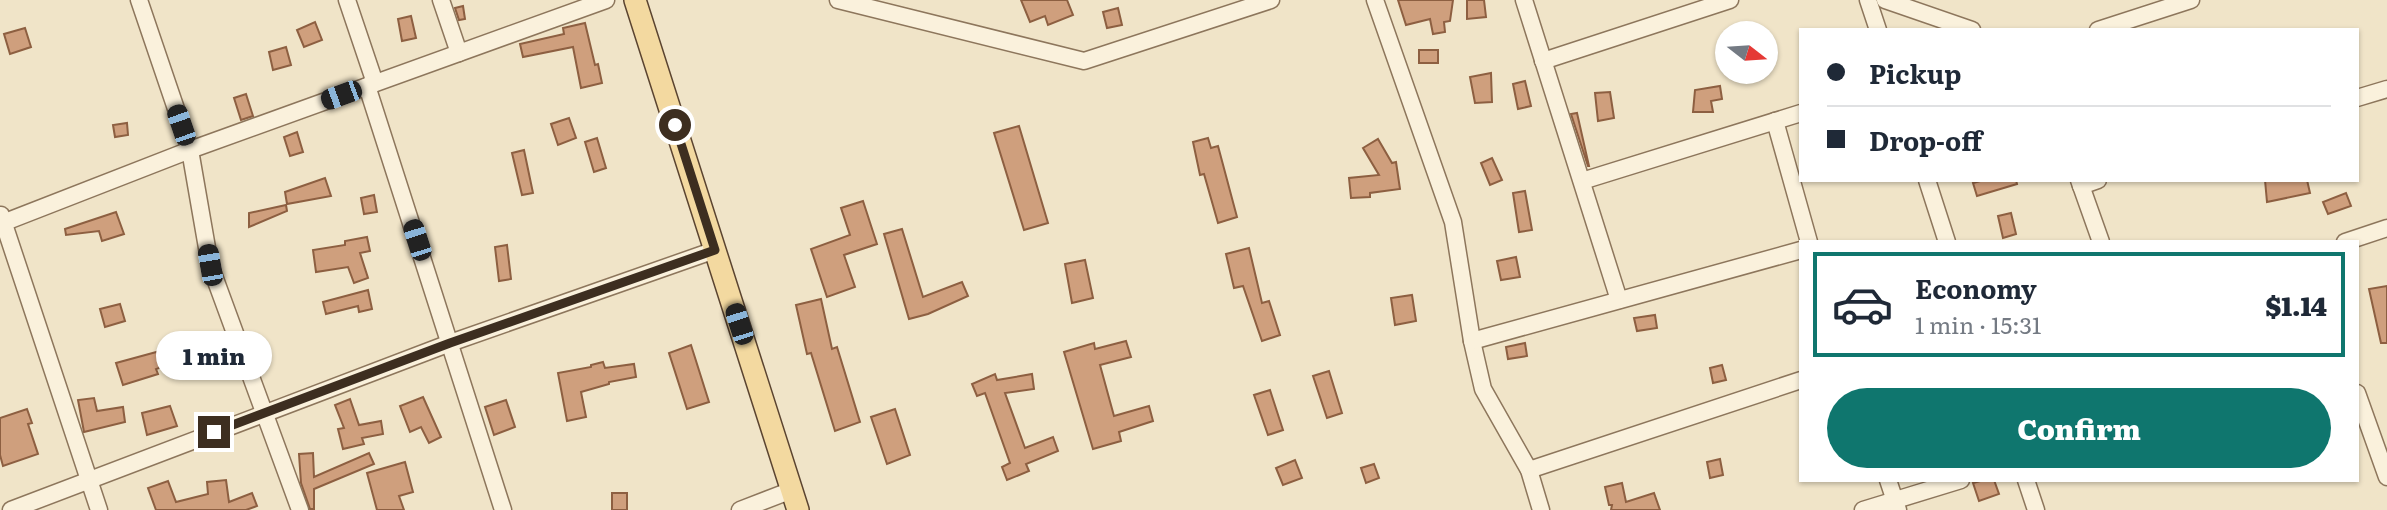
<!DOCTYPE html>
<html lang="en">
<head>
<meta charset="utf-8">
<style>
  body { margin:0; font-family:Literata,serif; background:#f2f2f3; color:#1f2937; height:100vh; display:flex; flex-direction:column; font-size:26px; white-space:nowrap }
  * { box-sizing:border-box; margin:0 }
  p { font-size:23px; color:#747a83 }
  .icon { flex:none; width:38px; height:38px; fill:none; stroke:currentColor; stroke-width:2; stroke-linecap:round; stroke-linejoin:round }
  .map { position:relative; flex:1; overflow:hidden }
  .details { position:absolute; left:1799px; top:240px; width:560px; height:242px; display:flex; flex-direction:column; background:#fff; border-radius:0px; box-shadow:0 2px 5px #0004 }
  .details>* { flex:none }
  .hud { position:absolute; left:1799px; top:28px; width:560px; height:154px; border-radius:0px; box-shadow:0 2px 5px #0004; display:grid; align-content:center; height:154px; padding:0 28px; background:#fff }
  .needle { width:46px; rotate:107deg }
  .fabs { position:absolute; left:1715px; top:21px; display:grid; gap:14px }
  .fabs a { display:grid; place-items:center; width:63px; height:63px; border-radius:50%; background:#fff; box-shadow:0 2px 5px #0004; font-size:35px }
  .end { position:absolute; width:32px; height:32px; margin:-16px; border:9px solid #3d2e20; background:#fff; box-shadow:0 0 0 4px #fff }
  .from { border-radius:50% }
  .bubble { position:absolute; height:49px; border-radius:24px; background:#fff; box-shadow:0 2px 5px #0004; font-size:23px; font-weight:800; line-height:49px; text-align:center }
  .car { position:absolute; width:21px; height:42px; margin:-21px -10px; border-radius:9px; box-shadow:0 0 5px 2px #0007; background:linear-gradient(#222 24%,#8ab4d8 0 40%,#222 0 76%,#8ab4d8 0 86%,#222 0) }
  .hud b { display:flex; align-items:center; gap:24px; height:66px; font-size:26px }
  .hud b+b { border-top:2px solid #e0e1e3 }
  .hud i { width:18px; height:18px; background:#1f2937 }
  ul { padding:12px 0 0; list-style:none }
  li { display:flex; align-items:center; gap:21px; height:105px; margin:0 14px 10px; padding:0 14px; border:4px solid transparent; border-radius:0px }
  li div { flex:1 }
  li b { display:block; font-size:26px }
  li em { font-style:normal; font-weight:800 }
  li.current { border-color:#0f766e }
  li>.icon { width:63px; height:63px; stroke-width:1.5 }
  .action { display:flex; gap:14px; margin-top:auto; padding:14px 28px }
  .action a { flex:1; height:80px; border-radius:42px; background:#0f766e; color:#fff; font-size:28px; font-weight:800; line-height:80px; text-align:center }
  .map>svg:first-child { display:block }
  .building { fill:#cf9f7d; stroke:#8d5f41; stroke-width:2 }
  .lines { fill:none; stroke-linecap:round; stroke-linejoin:round }
  .minor-casing { stroke:#8d765c; stroke-width:19 }
  .major-casing { stroke:#5b4430; stroke-width:24 }
  .minor { stroke:#faf1dc; stroke-width:16 }
  .major { stroke:#f3d9a0; stroke-width:21 }
  .route { stroke:#3d2e20; stroke-width:9 }
</style>
</head>
<body>
<div class="map">
<svg width="2387" height="510" viewBox="0 0 2387 510">
  <rect width="100%" height="100%" fill="#f0e4c8"/>
  <g class="building">
    <polygon points="1021,0 1067,0 1073,15 1048,25 1045,16 1030,22"/>
    <polygon points="1398,0 1453,0 1450,21 1444,22 1445,32 1433,34 1430,19 1406,25"/>
    <polygon points="1467,0 1484,0 1486,17 1467,19"/>
    <polygon points="463,6 465,19 459,20 455,8"/>
    <polygon points="1118,8 1122,25 1107,28 1103,12"/>
    <polygon points="411,16 416,38 402,41 398,19"/>
    <polygon points="315,22 322,40 304,47 297,30"/>
    <polygon points="585,23 595,65 598,64 602,83 581,88 573,47 523,57 520,44 564,34 563,28"/>
    <polygon points="25,28 31,47 10,54 4,34"/>
    <polygon points="286,47 291,65 273,70 269,52"/>
    <rect x="1419" y="50" width="19" height="13"/>
    <polygon points="1491,73 1492,102 1475,103 1470,77"/>
    <polygon points="1525,81 1531,106 1518,109 1513,84"/>
    <polygon points="1720,86 1722,99 1711,101 1713,112 1693,112 1695,90"/>
    <polygon points="1610,92 1614,118 1598,121 1595,93"/>
    <polygon points="246,94 253,116 241,120 234,98"/>
    <polygon points="1577,113 1589,166 1588,166 1571,114"/>
    <polygon points="569,118 576,138 558,145 551,124"/>
    <polygon points="127,123 128,135 115,137 113,125"/>
    <polygon points="1019,126 1048,223 1024,230 994,133"/>
    <polygon points="297,132 303,152 290,156 284,137"/>
    <polygon points="597,138 606,168 594,172 585,142"/>
    <polygon points="1208,138 1211,148 1218,146 1237,217 1218,223 1204,174 1200,175 1193,142"/>
    <polygon points="1378,139 1392,163 1396,162 1400,189 1370,193 1370,197 1351,198 1349,178 1379,175 1363,148"/>
    <polygon points="524,150 533,193 522,195 512,153"/>
    <polygon points="1492,158 1502,180 1490,185 1481,163"/>
    <polygon points="325,178 331,196 287,204 285,192"/>
    <polygon points="1984,180 2016,180 2017,184 1977,196 1973,183"/>
    <polygon points="2265,180 2307,180 2310,193 2267,202"/>
    <polygon points="1525,191 1532,230 1519,232 1513,193"/>
    <polygon points="2346,193 2351,206 2328,214 2323,202"/>
    <polygon points="374,195 377,212 364,214 361,198"/>
    <polygon points="863,201 877,244 844,255 855,287 827,297 811,249 850,235 841,208"/>
    <polygon points="286,205 287,211 249,227 249,213"/>
    <polygon points="116,212 124,234 102,241 99,231 66,235 65,229"/>
    <polygon points="2011,213 2016,234 2003,238 1998,216"/>
    <polygon points="902,229 923,297 962,282 968,296 928,314 909,319 884,234"/>
    <polygon points="367,237 370,251 360,253 368,278 354,283 348,267 316,272 313,250 345,245 345,241"/>
    <polygon points="507,245 511,279 499,281 495,247"/>
    <polygon points="1249,248 1262,303 1269,301 1280,335 1262,341 1243,286 1234,288 1226,254"/>
    <polygon points="1516,257 1520,277 1501,280 1497,261"/>
    <polygon points="1085,260 1093,298 1072,303 1065,264"/>
    <polygon points="2387,286 2387,343 2381,343 2369,289"/>
    <polygon points="368,290 372,309 359,312 358,306 326,314 323,302"/>
    <polygon points="1412,295 1416,321 1395,325 1391,298"/>
    <polygon points="821,299 832,349 837,347 860,422 835,431 811,353 807,354 796,305"/>
    <polygon points="120,304 125,321 105,327 100,309"/>
    <polygon points="1655,315 1657,328 1637,331 1634,318"/>
    <polygon points="1126,341 1131,357 1100,365 1114,416 1149,406 1153,421 1119,432 1121,441 1093,449 1064,352 1094,343 1095,349"/>
    <polygon points="1525,343 1527,356 1508,359 1506,347"/>
    <polygon points="691,345 709,402 687,409 669,353"/>
    <polygon points="171,348 176,362 156,369 158,374 123,385 116,363"/>
    <polygon points="603,362 605,368 634,364 636,377 609,382 609,384 581,392 586,417 567,421 558,373 591,367 591,365"/>
    <polygon points="1722,365 1726,380 1713,383 1710,368"/>
    <polygon points="1329,371 1342,413 1327,418 1313,376"/>
    <polygon points="995,374 997,380 1032,374 1034,389 1005,393 1025,448 1053,437 1058,451 1026,464 1029,471 1007,480 1002,467 1010,463 985,393 977,396 972,384"/>
    <polygon points="1270,390 1283,430 1268,435 1254,395"/>
    <polygon points="423,397 441,437 429,443 421,427 410,432 400,406"/>
    <polygon points="94,398 97,411 123,407 125,422 84,432 78,400"/>
    <polygon points="350,399 359,425 381,421 383,434 362,438 364,444 343,449 338,429 344,428 335,405"/>
    <polygon points="506,400 515,427 494,435 485,407"/>
    <polygon points="170,406 177,426 147,435 142,413"/>
    <polygon points="27,409 32,423 28,424 38,454 3,466 0,455 0,418"/>
    <polygon points="895,409 910,455 887,464 871,417"/>
    <polygon points="313,453 314,477 369,453 374,464 314,489 314,509 310,509 301,483 299,454"/>
    <polygon points="1720,459 1723,475 1710,478 1707,462"/>
    <polygon points="1295,460 1302,478 1283,485 1276,468"/>
    <polygon points="405,462 413,492 399,496 404,510 377,510 367,473"/>
    <polygon points="1374,464 1379,478 1366,483 1361,468"/>
    <polygon points="226,480 229,502 252,493 257,506 246,510 156,510 148,488 168,481 176,502 208,494 207,482"/>
    <polygon points="1984,480 1994,480 1999,494 1979,501 1973,483"/>
    <polygon points="1622,483 1626,502 1654,493 1660,510 1611,510 1612,505 1609,505 1605,487"/>
    <rect x="612" y="493" width="15" height="17"/>
  </g>
  <g class="lines">
    <g class="minor-casing">
      <g id="minor">
        <polyline points="139,0 190,150 210,265 300,510"/>
        <polyline points="347,0 375,83"/>
        <polyline points="441,0 459,53"/>
        <polyline points="838,0 1084,61 1271,0"/>
        <polyline points="1375,0 1453,222 1472,341 1483,389 1529,470 1541,510"/>
        <polyline points="1524,0 1619,300"/>
        <polyline points="1868,0 1878,30"/>
        <polyline points="1885,0 1972,30"/>
        <polyline points="2098,30 2191,0"/>
        <polyline points="1543,61 1730,0"/>
        <polyline points="367,86 503,510"/>
        <polyline points="2357,98 2387,89"/>
        <polyline points="1775,121 1809,242"/>
        <polyline points="1927,180 1947,242"/>
        <polyline points="2079,180 2101,242"/>
        <polyline points="1582,181 1801,113"/>
        <polyline points="2081,186 2098,180"/>
        <polyline points="1,215 99,510"/>
        <polyline points="0,224 190,150 606,0"/>
        <polyline points="2345,242 2387,228"/>
        <polyline points="1472,341 1801,250"/>
        <polyline points="2357,393 2387,477"/>
        <polyline points="1529,470 1801,380"/>
        <polyline points="1888,480 1898,510"/>
        <polyline points="2026,480 2036,510"/>
        <polyline points="11,510 450,343 715,250"/>
        <polyline points="740,510 792,490"/>
        <polyline points="1863,510 1961,480"/>
      </g>
    </g>
    <g class="major-casing">
      <polyline id="major" points="635,0 798,510"/>
    </g>
    <use href="#minor" class="minor"/>
    <use href="#major" class="major"/>
  </g>
  <g class="lines">
    <polyline class="route" points="214,432 450,343 715,250 675,125"/>
  </g>
</svg>
<div class="fabs">
<a><svg class="needle" viewBox="-14 -14 28 28"><path d="M0-13l5 13h-10z" fill="#e53935"/><path d="M0 13l5-13h-10z" fill="#747a83"/></svg></a>
</div>
<i class="end from" style="left:675px;top:125px"></i>
<i class="end" style="left:214px;top:432px"></i>
<div class="bubble" style="left:156px;top:331px;width:116px">1 min</div>
<i class="car" style="left:341px;top:95px;rotate:250deg"></i>
<i class="car" style="left:181px;top:125px;rotate:341deg"></i>
<i class="car" style="left:417px;top:240px;rotate:342deg"></i>
<i class="car" style="left:210px;top:265px;rotate:350deg"></i>
<i class="car" style="left:739px;top:324px;rotate:342deg"></i>
<div class="hud">
<b><i class="from"></i>Pickup</b>
<b><i></i>Drop-off</b>
</div>
<section class="details">
<ul>
<li class="current"><svg class="icon" aria-label="car" viewBox="0 0 24 24"><path d="M5 17H2v-5l4-1 3-4h7l3 4 3 1v5h-3M9 17h6M6 11h13"/><circle cx="7" cy="17" r="2"/><circle cx="17" cy="17" r="2"/></svg><div><b>Economy</b><p>1 min · 15:31</p></div><em>$1.14</em></li>
</ul>
<div class="action"><a>Confirm</a></div>
</section>
</div>
</body>
</html>
